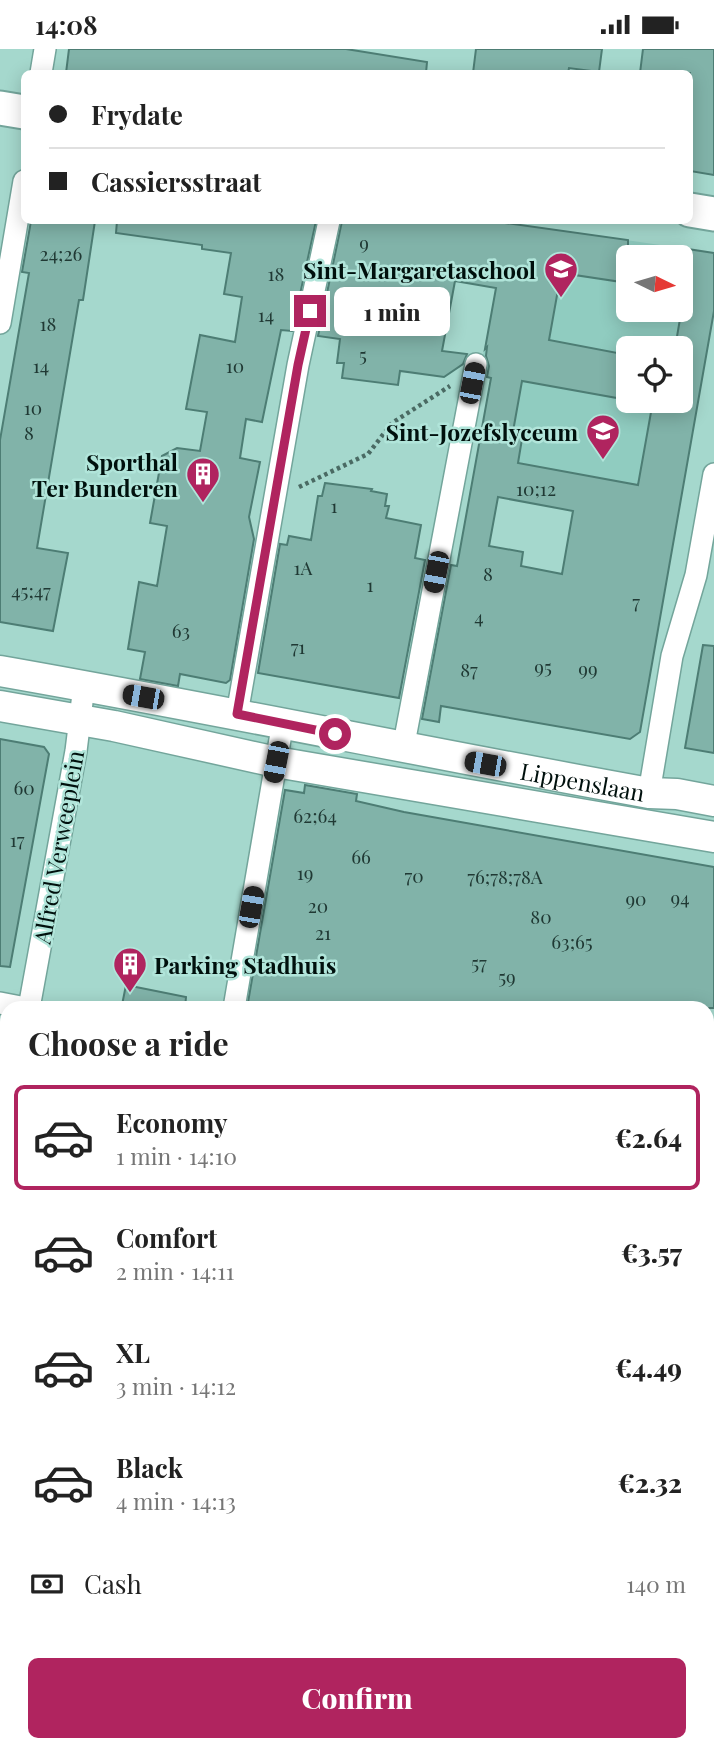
<!DOCTYPE html>
<html lang="en">
<head>
<meta charset="utf-8">
<style>
  body { margin:0; font-family:"Playfair Display",serif; background:#f2f2f2; color:#222; height:100vh; display:flex; flex-direction:column; font-size:26px; white-space:nowrap }
  * { box-sizing:border-box; margin:0 }
  p { font-size:23px; color:#767676 }
  .icon { flex:none; width:38px; height:38px; fill:none; stroke:currentColor; stroke-width:2; stroke-linecap:round; stroke-linejoin:round }
  .map { position:relative; flex:1; overflow:hidden }
  .side { position:absolute; left:0px; top:952px; width:714px; height:751px; display:flex; flex-direction:column; background:#fff; border-radius:21px 21px 0 0; box-shadow:0 4px 18px #0003 }
  .side>* { flex:none }
  .banner { position:absolute; left:21px; top:21px; width:672px; height:154px; border-radius:10px; box-shadow:0 4px 18px #0003; display:grid; align-content:center; height:154px; padding:0 28px; background:#fff }
  .needle { width:46px; rotate:95deg }
  .buttons { position:absolute; left:616px; top:196px; display:grid; gap:14px }
  .buttons a { display:grid; place-items:center; width:77px; height:77px; border-radius:10px; background:#fff; box-shadow:0 4px 18px #0003; font-size:35px }
  .end { position:absolute; width:32px; height:32px; margin:-16px; border:9px solid #b0245f; background:#fff; box-shadow:0 0 0 4px #fff }
  .from { border-radius:50% }
  .bubble { position:absolute; height:49px; border-radius:10px; background:#fff; box-shadow:0 4px 18px #0003; font-size:23px; font-weight:800; line-height:49px; text-align:center }
  .car { position:absolute; width:21px; height:42px; margin:-21px -10px; border-radius:9px; box-shadow:0 0 5px 2px #0007; background:linear-gradient(#222 24%,#8ab4d8 0 40%,#222 0 76%,#8ab4d8 0 86%,#222 0) }
  .banner b { display:flex; align-items:center; gap:24px; height:66px; font-size:26px }
  .banner b+b { border-top:2px solid #e0e0e0 }
  .banner i { width:18px; height:18px; background:#222 }
  ul { padding:0; list-style:none }
  li { display:flex; align-items:center; gap:21px; height:105px; margin:0 14px 10px; padding:0 14px; border:4px solid transparent; border-radius:10px }
  li div { flex:1 }
  li b { display:block; font-size:26px }
  li em { font-style:normal; font-weight:800 }
  li.current { border-color:#b0245f }
  li>.icon { width:63px; height:63px; stroke-width:1.5 }
  h2 { padding:0 28px; font-size:32px; line-height:84px }
  .pay { display:flex; align-items:center; gap:18px; height:77px; padding:0 28px; font-size:26px }
  .pay p { margin-inline-start:auto }
  .button { display:flex; gap:14px; margin-top:auto; padding:14px 28px }
  .button a { flex:1; height:80px; border-radius:10px; background:#b0245f; color:#fff; font-size:28px; font-weight:800; line-height:80px; text-align:center }
  .status { display:flex; justify-content:space-between; align-items:center; height:49px; padding:0 35px; background:#fff; direction:ltr }
  .status svg { height:19px; fill:currentColor }
  .map>svg:first-child { display:block }
  .built { fill:#90ccc0; fill-rule:evenodd }
  .green { fill:#b28af0 }
  .building { fill:#81b3a9; stroke:#4d7d74; stroke-width:2; fill-rule:evenodd }
  .lines { fill:none; stroke-linecap:round; stroke-linejoin:round }
  .minor-casing { stroke:#73a59b; stroke-width:24 }
  .secondary-casing { stroke:#73a59b; stroke-width:33 }
  .primary-casing { stroke:#73a59b; stroke-width:37 }
  .path { stroke:#4a6a63; stroke-width:4.5; stroke-dasharray:3.5 3.5; stroke-linecap:butt }
  .minor { stroke:#fff; stroke-width:21 }
  .secondary { stroke:#fff; stroke-width:30 }
  .primary { stroke:#fff; stroke-width:33 }
  .route { stroke:#b0245f; stroke-width:9 }
  .labels { text-anchor:middle; dominant-baseline:central; stroke-width:5; stroke-linejoin:round; paint-order:stroke }
  .number-label { font-size:19px; fill:#203934 }
  .poi-label { font-size:23px; font-weight:bold; fill:#00100d; stroke:#b1e5da; text-anchor:end }
  .street-label { font-size:23px; fill:#00100d; stroke:#b1e5da }
</style>
</head>
<body>
<div class="status"><b>14:08</b><svg viewBox="0 0 49 12"><path d="M0 12V9h3v3zM5 12V6h3v6zM10 12V3h3v9zM15 12V0h3v12zM26 1h20v11H26zM47 4h2v5h-2z"/></svg></div>
<div class="map">
<svg width="714" height="1702" viewBox="0 0 714 1702">
  <rect width="100%" height="100%" fill="#a5d8cd"/>
  <g class="built">
    <path d="M505 173 714 204V262L664 544 585 529 603 429 518 414 522 390 509 387 495 330 482 328V311L496 239ZM628 208H681V261H628ZM628 299H681V352H628Z"/>
    <polygon points="707,1115 714,1116 714,1427 707,1428"/>
  </g>
  <polygon class="green" points="34,1696 540,1696 554,1702 34,1702"/>
  <g class="building">
    <polygon points="69,0 346,0 427,13 426,24 66,24"/>
    <polygon points="476,0 602,0 599,23 569,19 568,24 473,24"/>
    <polygon points="643,0 714,0 714,126 690,122 690,24 640,24"/>
    <polygon points="31,172 95,172 83,251 79,251 37,499 68,504 53,582 0,573 0,391 29,224 22,223"/>
    <polygon points="117,172 316,172 292,282 281,281 262,373 246,370 240,409 260,413 249,468 254,490 230,631 226,634 180,625 178,637 140,630 145,603 128,600 139,533 157,537 167,477 150,474 162,407 177,399 200,402 207,363 186,360 200,286 235,293 242,248 224,245 231,204 202,200 202,196 116,184"/>
    <path d="M342 172H491L628 191V234L561 224 549 291 628 306V351L522 332 512 388 522 390 518 414 638 436 653 352H681V299H675L685 241 681 240V199L714 204V262L640 683 630 690 441 657 439 673 422 670 451 516 457 517 491 329 487 328 489 317 486 307 487 298 485 300 496 239 455 232 442 302 467 305 463 315 444 328 400 322 398 336 342 329 344 314H337L340 290 318 287ZM498 448 573 462 562 525 521 517 523 503 489 497Z"/>
    <polygon points="325,434 372,440 371,442 387,445 385,457 389,457 386,469 421,476 415,509 425,511 399,649 258,624 280,495 287,496 289,487 311,491 318,447 322,447"/>
    <polygon points="703,596 714,597 714,704 685,699"/>
    <polygon points="0,690 44,698 49,705 10,918 0,917"/>
    <polygon points="305,736 357,745 356,752 404,763 714,818 714,959 689,959 661,955 660,959 247,959 285,741 304,744"/>
    <polygon points="126,936 186,948 185,959 136,959 122,956"/>
  </g>
  <g class="lines">
    <g class="minor-casing">
      <g id="minor">
        <polyline points="41,24 45,0"/>
        <polyline points="0,274 24,132"/>
        <polyline points="237,665 298,316 329,172"/>
        <polyline points="403,700 476,315"/>
        <polyline points="649,744 672,607 696,526 714,425"/>
        <polyline points="0,954 26,959"/>
        <polyline points="29,959 76,702 84,637"/>
        <polyline points="234,959 283,673"/>
        <polyline points="707,1080 714,1082"/>
        <polyline points="0,1139 7,1095"/>
        <polyline points="0,1329 7,1331"/>
        <polyline points="0,1451 7,1445"/>
        <polyline points="707,1458 714,1459"/>
      </g>
    </g>
    <g class="secondary-casing">
      <g id="secondary">
        <path id="s1" d="M0 622C217 660 432 705 649 744L677 745 714 752"/>
        <polyline points="0,657 114,677 276,713 714,788"/>
      </g>
    </g>
    <g class="primary-casing">
      <g id="primary">
        <polyline points="0,59 24,63"/>
        <polyline points="690,161 714,165"/>
      </g>
    </g>
    <g class="path">
      <polyline points="299,438 368,405 392,374 450,337"/>
      <polyline points="320,1696 321,1702"/>
    </g>
    <use href="#minor" class="minor"/>
    <use href="#secondary" class="secondary"/>
    <use href="#primary" class="primary"/>
  </g>
  <g class="lines">
    <polyline class="route" points="310,262 298,316 237,665 335,685"/>
  </g>
  <defs>
    <g id="school-pin" transform="scale(1.75)"><path d="M0 17L-7.5 6A9.5 9.5 0 1 1 7.5 6Z" fill="#b0245f" stroke="#b1e5da"/><path d="M0-5L7-2L0 1L-7-2ZM-4 1L0 2.5L4 1V4Q0 6-4 4Z" fill="#fff"/></g>
    <g id="building-pin" transform="scale(1.75)"><path d="M0 17L-7.5 6A9.5 9.5 0 1 1 7.5 6Z" fill="#b0245f" stroke="#b1e5da"/><path d="M-4-6H4V6H1V3H-1V6H-4ZM-2.5-4.3h1.7v1.8h-1.7ZM.8-4.3h1.7v1.8H.8ZM-2.5-1h1.7V.8h-1.7ZM.8-1h1.7V.8H.8Z" fill="#fff"/></g>
  </defs>
  <g fill-rule="evenodd">
    <use href="#school-pin" x="561" y="220"/>
    <use href="#school-pin" x="603" y="382"/>
    <use href="#building-pin" x="203" y="425"/>
    <use href="#building-pin" x="130" y="915"/>
  </g>
  <g class="labels">
    <g class="number-label">
      <text x="364" y="193">9</text>
      <text x="61" y="204">24;26</text>
      <text x="276" y="224">18</text>
      <text x="266" y="265">14</text>
      <text x="48" y="274">18</text>
      <text x="363" y="305">5</text>
      <text x="41" y="316">14</text>
      <text x="235" y="316">10</text>
      <text x="33" y="358">10</text>
      <text x="29" y="383">8</text>
      <text x="536" y="439">10;12</text>
      <text x="334" y="456">1</text>
      <text x="303" y="518">1A</text>
      <text x="488" y="524">8</text>
      <text x="370" y="535">1</text>
      <text x="31" y="541">45;47</text>
      <text x="636" y="552">7</text>
      <text x="479" y="567">4</text>
      <text x="181" y="581">63</text>
      <text x="298" y="597">71</text>
      <text x="543" y="617">95</text>
      <text x="588" y="619">99</text>
      <text x="469" y="620">87</text>
      <text x="24" y="738">60</text>
      <text x="315" y="766">62;64</text>
      <text x="17" y="790">17</text>
      <text x="361" y="807">66</text>
      <text x="305" y="823">19</text>
      <text x="414" y="826">70</text>
      <text x="505" y="827">76;78;78A</text>
      <text x="680" y="848">94</text>
      <text x="636" y="849">90</text>
      <text x="318" y="856">20</text>
      <text x="541" y="867">80</text>
      <text x="323" y="883">21</text>
      <text x="572" y="892">63;65</text>
      <text x="479" y="913">57</text>
      <text x="507" y="927">59</text>
    </g>
    <g class="poi-label">
      <text x="536" y="220">Sint-Margaretaschool</text>
      <text x="578" y="382">Sint-Jozefslyceum</text>
      <text x="178" y="412">Sporthal<tspan x="178" dy="26">Ter Bunderen</tspan></text>
      <text x="154" y="915" text-anchor="start">Parking Stadhuis</text>
    </g>
    <g class="street-label">
      <text stroke="none"><textPath href="#s1" startOffset="593">Lippenslaan</textPath></text>
      <text transform="translate(58 798) rotate(-80)">Alfred Verweeplein</text>
    </g>
  </g>
</svg>
<div class="buttons">
<a><svg class="needle" viewBox="-14 -14 28 28"><path d="M0-13l5 13h-10z" fill="#e53935"/><path d="M0 13l5-13h-10z" fill="#767676"/></svg></a>
<a><svg class="icon" aria-label="locate" viewBox="0 0 24 24"><circle cx="12" cy="12" r="6"/><path d="M12 2v4M12 18v4M2 12h4M18 12h4"/></svg></a>
</div>
<i class="end from" style="left:335px;top:685px"></i>
<i class="end" style="left:310px;top:262px"></i>
<div class="bubble" style="left:334px;top:238px;width:116px">1 min</div>
<i class="car" style="left:472px;top:334px;rotate:11deg"></i>
<i class="car" style="left:436px;top:523px;rotate:191deg"></i>
<i class="car" style="left:143px;top:648px;rotate:280deg"></i>
<i class="car" style="left:276px;top:713px;rotate:191deg"></i>
<i class="car" style="left:485px;top:715px;rotate:280deg"></i>
<i class="car" style="left:251px;top:858px;rotate:10deg"></i>
<div class="banner">
<b><i class="from"></i>Frydate</b>
<b><i></i>Cassiersstraat</b>
</div>
<section class="side">
<h2>Choose a ride</h2>
<ul>
<li class="current"><svg class="icon" aria-label="car" viewBox="0 0 24 24"><path d="M5 17H2v-5l4-1 3-4h7l3 4 3 1v5h-3M9 17h6M6 11h13"/><circle cx="7" cy="17" r="2"/><circle cx="17" cy="17" r="2"/></svg><div><b>Economy</b><p>1 min · 14:10</p></div><em>€2.64</em></li>
<li><svg class="icon" aria-label="car" viewBox="0 0 24 24"><path d="M5 17H2v-5l4-1 3-4h7l3 4 3 1v5h-3M9 17h6M6 11h13"/><circle cx="7" cy="17" r="2"/><circle cx="17" cy="17" r="2"/></svg><div><b>Comfort</b><p>2 min · 14:11</p></div><em>€3.57</em></li>
<li><svg class="icon" aria-label="car" viewBox="0 0 24 24"><path d="M5 17H2v-5l4-1 3-4h7l3 4 3 1v5h-3M9 17h6M6 11h13"/><circle cx="7" cy="17" r="2"/><circle cx="17" cy="17" r="2"/></svg><div><b>XL</b><p>3 min · 14:12</p></div><em>€4.49</em></li>
<li><svg class="icon" aria-label="car" viewBox="0 0 24 24"><path d="M5 17H2v-5l4-1 3-4h7l3 4 3 1v5h-3M9 17h6M6 11h13"/><circle cx="7" cy="17" r="2"/><circle cx="17" cy="17" r="2"/></svg><div><b>Black</b><p>4 min · 14:13</p></div><em>€2.32</em></li>
</ul>
<div class="pay"><svg class="icon" aria-label="cash" viewBox="0 0 24 24"><path d="M3 7h18v10H3z"/><circle cx="12" cy="12" r="2"/></svg>Cash<p>140 m</p></div>
<div class="button"><a>Confirm</a></div>
</section>
</div>
</body>
</html>
